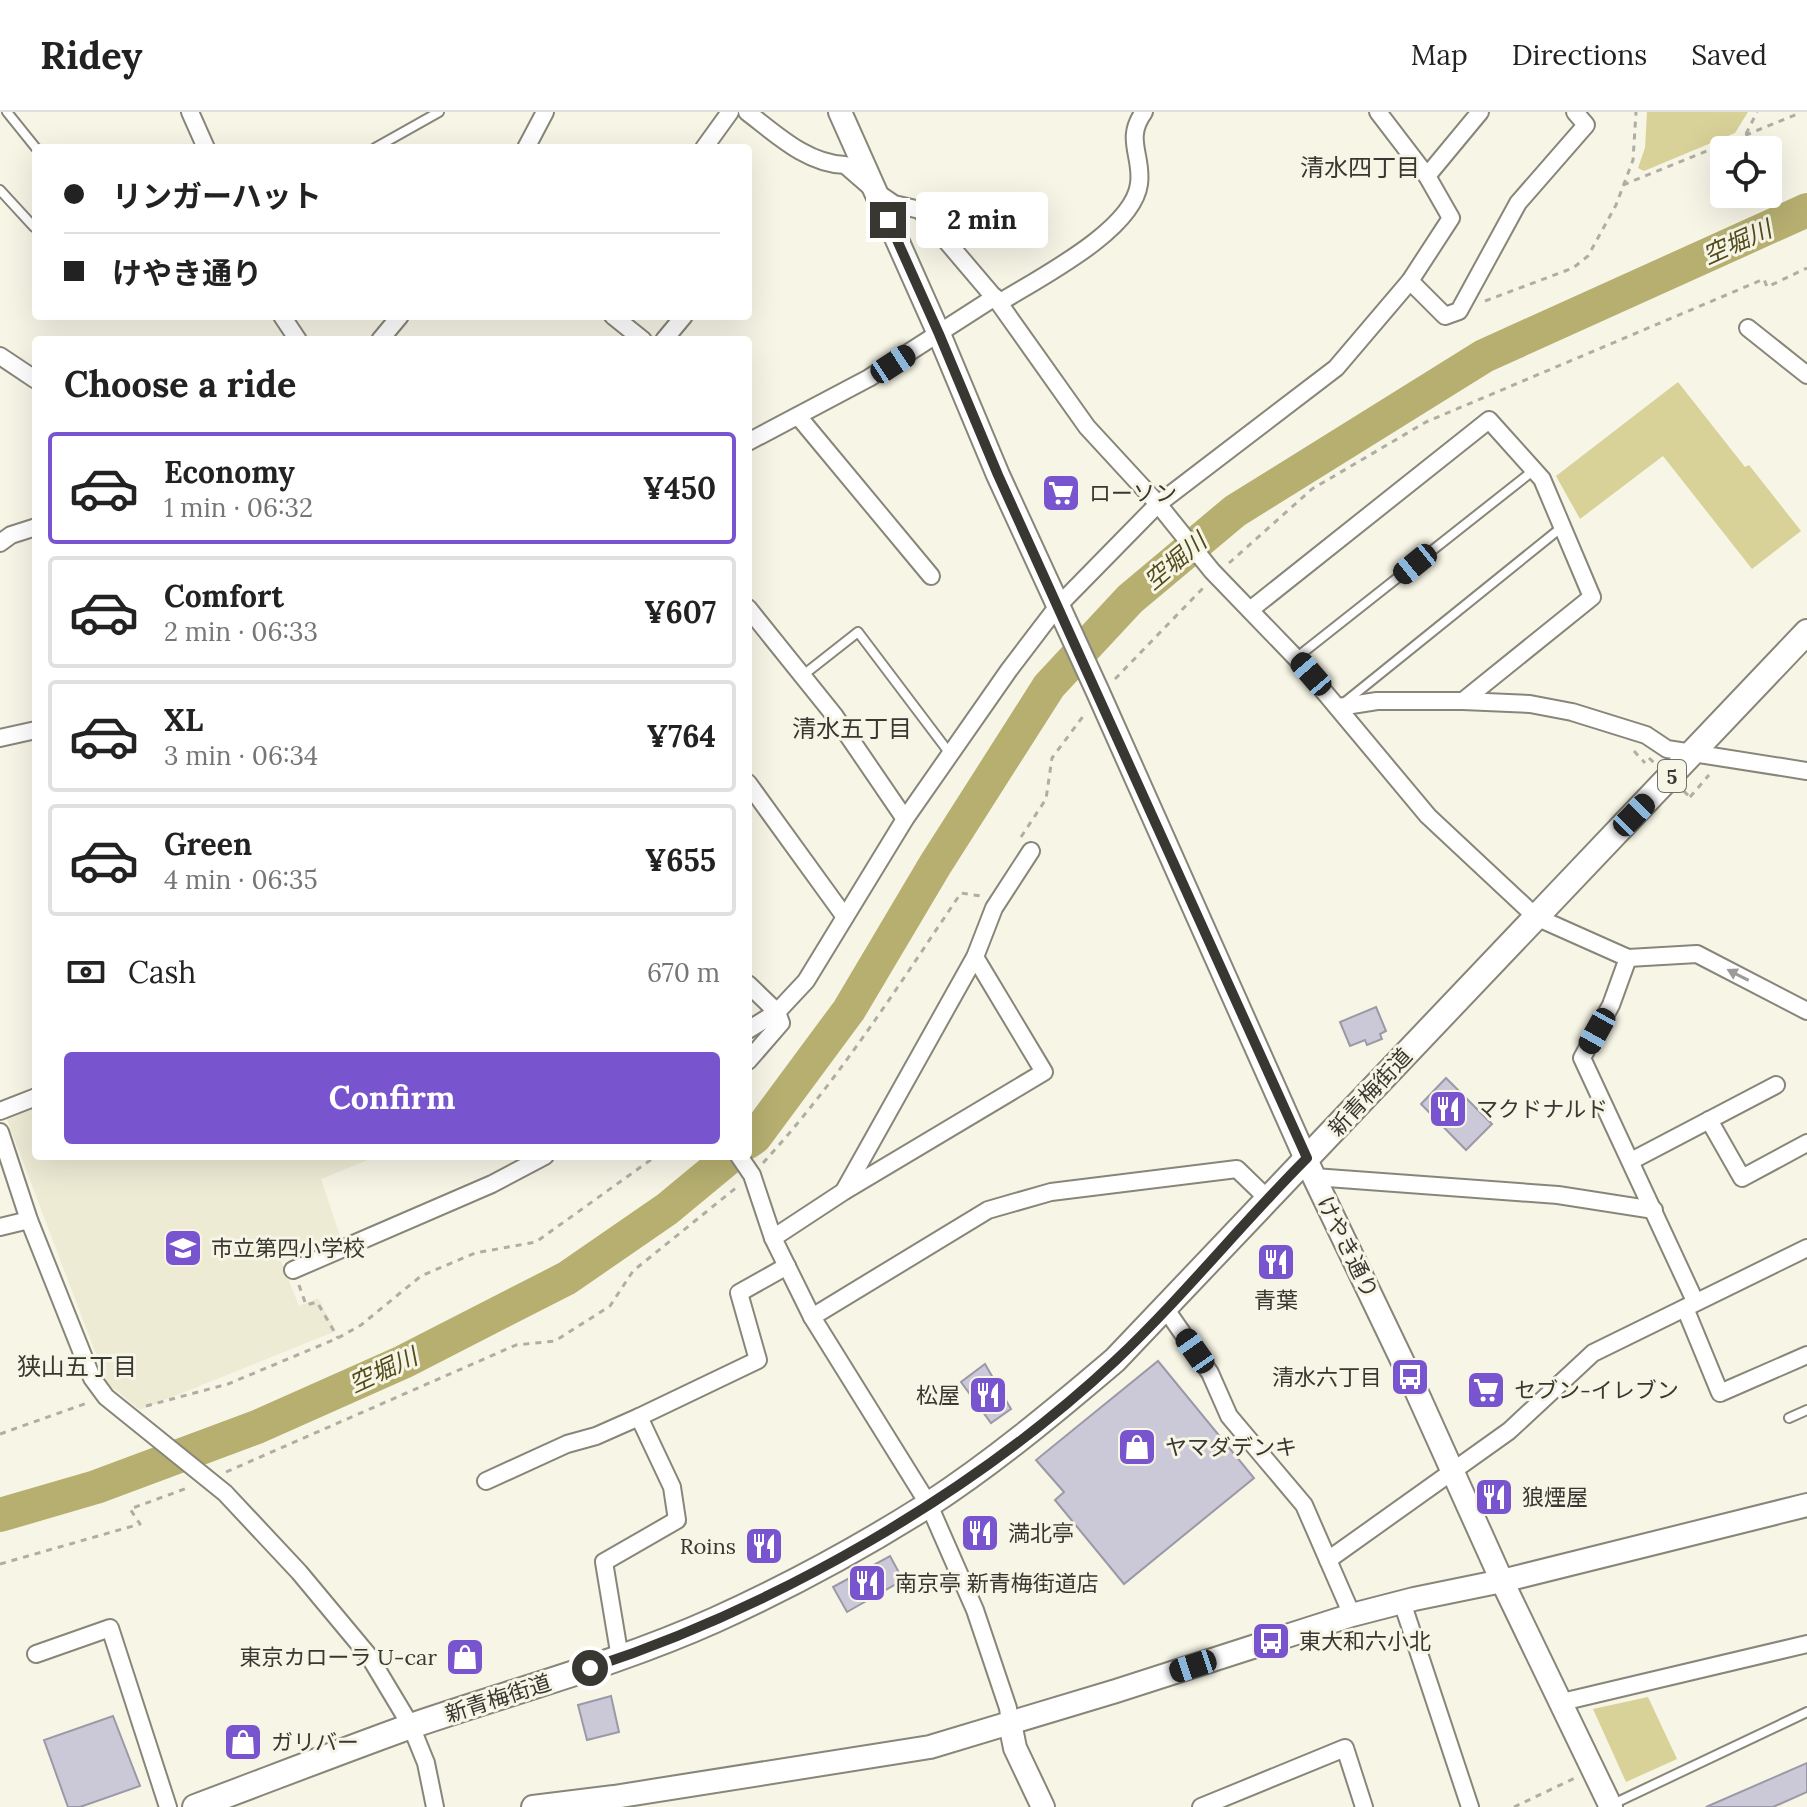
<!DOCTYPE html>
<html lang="en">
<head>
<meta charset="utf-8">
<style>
  body { margin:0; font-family:Lora,"Noto Sans JP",serif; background:#f2f2f2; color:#222; height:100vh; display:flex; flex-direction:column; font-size:30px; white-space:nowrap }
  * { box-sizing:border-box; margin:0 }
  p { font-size:26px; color:#767676 }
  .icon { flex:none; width:44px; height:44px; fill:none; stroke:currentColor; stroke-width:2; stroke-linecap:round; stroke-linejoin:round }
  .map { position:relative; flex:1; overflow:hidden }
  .panel { position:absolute; left:32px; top:224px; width:720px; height:824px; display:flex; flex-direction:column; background:#fff; border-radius:8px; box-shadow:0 8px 32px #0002 }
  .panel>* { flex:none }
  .top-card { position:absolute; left:32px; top:32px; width:720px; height:176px; border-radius:8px; box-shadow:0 8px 32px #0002; display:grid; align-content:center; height:176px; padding:0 32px; background:#fff }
  .fabs { position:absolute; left:1710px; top:24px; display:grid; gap:16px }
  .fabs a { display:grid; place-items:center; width:72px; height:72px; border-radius:8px; background:#fff; box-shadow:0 8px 32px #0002; font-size:40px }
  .end { position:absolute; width:36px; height:36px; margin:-18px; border:10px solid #383732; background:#fff; box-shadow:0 0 0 4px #fff }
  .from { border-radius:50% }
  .bubble { position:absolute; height:56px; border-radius:8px; background:#fff; box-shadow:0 8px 32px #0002; font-size:26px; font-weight:800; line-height:56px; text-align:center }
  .car { position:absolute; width:24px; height:48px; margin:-24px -12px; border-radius:10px; box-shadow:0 0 6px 2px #0007; background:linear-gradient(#222 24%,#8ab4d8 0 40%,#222 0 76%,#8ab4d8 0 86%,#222 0) }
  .top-card b { display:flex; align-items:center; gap:28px; height:76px; font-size:30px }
  .top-card b+b { border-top:2px solid #e0e0e0 }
  .top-card i { width:20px; height:20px; background:#222 }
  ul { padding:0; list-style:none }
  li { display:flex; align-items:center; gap:24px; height:112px; margin:0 16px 12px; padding:0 16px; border:4px solid #e0e0e0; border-radius:8px }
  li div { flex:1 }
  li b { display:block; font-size:30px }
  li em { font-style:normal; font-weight:800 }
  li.current { border-color:#7855cf }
  li>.icon { width:72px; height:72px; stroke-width:1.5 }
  h2 { padding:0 32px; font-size:36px; line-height:96px }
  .pay { display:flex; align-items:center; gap:20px; height:88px; padding:0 32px; font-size:30px }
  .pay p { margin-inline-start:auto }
  .primary-button { display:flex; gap:16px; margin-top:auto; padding:16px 32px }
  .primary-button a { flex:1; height:92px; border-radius:8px; background:#7855cf; color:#fff; font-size:32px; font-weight:800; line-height:92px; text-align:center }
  header { display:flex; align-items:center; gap:48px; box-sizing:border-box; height:112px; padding:0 40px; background:#fff; border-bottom:2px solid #e0e0e0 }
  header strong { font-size:38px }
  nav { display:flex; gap:44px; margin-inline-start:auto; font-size:28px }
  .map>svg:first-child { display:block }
  .built { fill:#edebd4 }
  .green { fill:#d8d198 }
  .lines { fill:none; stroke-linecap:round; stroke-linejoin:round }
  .river { stroke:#b6af70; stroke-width:34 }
  .building { fill:#cbc9d7; stroke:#9b99a7; stroke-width:2 }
  .lane-casing { stroke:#888679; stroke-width:12 }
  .street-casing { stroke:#888679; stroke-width:20 }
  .secondary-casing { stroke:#888679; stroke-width:26 }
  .primary-casing { stroke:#888679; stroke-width:28 }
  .path { stroke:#b0aea3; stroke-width:3; stroke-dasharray:6 6; stroke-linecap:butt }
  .lane { stroke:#fff; stroke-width:8 }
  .street { stroke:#fff; stroke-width:16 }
  .secondary { stroke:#fff; stroke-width:22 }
  .primary { stroke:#fff; stroke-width:24 }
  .path-bridge { stroke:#b0aea3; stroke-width:3; stroke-dasharray:6 6; stroke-linecap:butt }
  .oneway { fill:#9c9b98 }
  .route { stroke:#383732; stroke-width:10 }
  .labels { text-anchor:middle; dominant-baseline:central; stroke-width:6; stroke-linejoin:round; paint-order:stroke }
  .shield { fill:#f7f5e6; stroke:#717068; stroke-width:2 }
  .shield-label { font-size:20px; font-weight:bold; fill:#383732 }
  .poi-label { font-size:22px; fill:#383732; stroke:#f7f5e6; text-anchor:start }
  .street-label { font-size:22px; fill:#383732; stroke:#f7f5e6 }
  .neighbourhood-label { font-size:24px; fill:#383732; stroke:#f7f5e6 }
  .water-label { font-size:24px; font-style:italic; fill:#524c1c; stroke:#f7f5e6 }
</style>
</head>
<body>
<header>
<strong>Ridey</strong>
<nav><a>Map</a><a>Directions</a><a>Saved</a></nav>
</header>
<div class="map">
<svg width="1807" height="1695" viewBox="0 0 1807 1695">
  <rect width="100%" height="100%" fill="#f7f5e6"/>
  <polygon class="built" points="36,992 36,1044 378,1044 321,1067 340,1124 281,1149 299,1194 318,1186 336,1219 140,1298 107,1271 6,1005"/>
  <g class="green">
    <polygon points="1647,0 1748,0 1735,21 1644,59 1638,56 1645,36"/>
    <polygon points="1678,270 1745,355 1749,353 1801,419 1752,457 1663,344 1580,407 1556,364"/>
    <polygon points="1648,1585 1677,1647 1626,1670 1593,1597"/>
  </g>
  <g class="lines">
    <g class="river">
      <polyline points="748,1030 755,1025 849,898 935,753 1049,574 1130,487 1235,399 1484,244 1807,98"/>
      <polyline points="0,1403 96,1375 257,1315 403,1250 567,1166 667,1097 731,1044"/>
    </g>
  </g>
  <g class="building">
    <polygon points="1376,895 1386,919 1380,922 1382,927 1367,933 1365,928 1350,934 1340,910"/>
    <polygon points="1446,966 1492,1012 1466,1038 1421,992"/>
    <polygon points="1158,1249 1254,1366 1124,1472 1055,1388 1064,1380 1036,1348"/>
    <polygon points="985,1252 1011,1297 991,1311 961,1270"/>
    <polygon points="890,1444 903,1468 847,1500 833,1475"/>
    <polygon points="611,1584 619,1620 587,1628 578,1593"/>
    <polygon points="113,1604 140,1674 80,1695 68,1695 44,1628"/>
    <polygon points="1807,1651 1807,1680 1773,1695 1706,1695"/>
  </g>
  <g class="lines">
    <g class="lane-casing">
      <g id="lane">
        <polyline points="7,0 36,36"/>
        <polyline points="375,36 439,0"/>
        <polyline points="0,78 34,115 36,114"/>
        <polyline points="1296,546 1534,358"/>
        <polyline points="802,564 858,520 951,643"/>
        <polyline points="1345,590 1562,415"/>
        <polyline points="1789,1306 1807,1298"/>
        <polyline points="1611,1693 1807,1600"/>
      </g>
    </g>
    <g class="street-casing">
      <g id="street">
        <polyline points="190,0 206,36"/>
        <path d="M747 0C776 22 807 52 845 53L875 79 894 92 920 98 999 191 1087 315 1158 392 1212 459 1296 546 1428 704 1536 805 1628 846 1697 842 1807 899"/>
        <polyline points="526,36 545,0"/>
        <polyline points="704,36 730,0"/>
        <polyline points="1427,64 1480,0"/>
        <polyline points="1410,169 1445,204 1459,199 1518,91 1586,13 1575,0"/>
        <path d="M999 191C1037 167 1133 119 1139 72 1143 44 1124 27 1144 0"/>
        <polyline points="282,204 298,228"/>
        <polyline points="613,204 643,228"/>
        <polyline points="1748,216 1807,263"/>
        <polyline points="380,228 400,204"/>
        <polyline points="664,228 684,204"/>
        <polyline points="0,244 36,268"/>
        <polyline points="798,304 931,464"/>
        <polyline points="748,330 869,266 995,185"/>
        <polyline points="0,431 11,423 36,415"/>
        <polyline points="748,496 834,603 905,707"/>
        <polyline points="1250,498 1489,308 1542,367 1592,485 1463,589"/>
        <polyline points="1339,595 1377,589 1463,589 1530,592 1572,600 1646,623 1667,637 1807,659"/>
        <polyline points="0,626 36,618"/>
        <polyline points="748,671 845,805"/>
        <polyline points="1628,846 1611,893 1582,946 1695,1189"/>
        <polyline points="748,872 777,900 748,918"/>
        <polyline points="748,949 781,911 777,900 806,869 905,707 1009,558 1057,495 1158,392 1336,256 1410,169 1451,106 1427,64 1378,0"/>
        <polyline points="0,999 36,985"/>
        <polyline points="1709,1008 1742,1066 1807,1031"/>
        <polyline points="0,1020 29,1108 92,1266 106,1285 225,1381 299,1460 369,1544 411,1614 426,1651 435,1695"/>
        <polyline points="739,1044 752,1063 773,1126 812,1205 929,1393 975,1498 1008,1596 1010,1611"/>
        <polyline points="1631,1049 1776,973"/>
        <polyline points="1314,1065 1558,1083 1654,1098"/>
        <polyline points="844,1079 975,845 994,796 1031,739"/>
        <polyline points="0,1115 29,1108"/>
        <polyline points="773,1126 843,1080 1044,960 975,845"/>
        <polyline points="293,1158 492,1072 545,1044"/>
        <polyline points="1165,1196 1210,1261 1229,1304 1304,1393 1352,1503"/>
        <polyline points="1685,1196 1720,1281 1807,1243"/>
        <polyline points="812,1205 988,1098 1051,1080 1237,1057 1267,1086"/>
        <polyline points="486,1369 567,1332 596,1324 639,1305"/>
        <polyline points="1328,1448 1509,1319 1593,1241 1807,1136"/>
        <polyline points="1402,1490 1470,1695"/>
        <polyline points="36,1542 110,1516 168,1695"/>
        <polyline points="620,1546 604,1450 677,1408 672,1375 639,1305 758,1248 739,1181 787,1154"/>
        <polyline points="1562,1590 1807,1532"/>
        <polyline points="1201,1695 1345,1636 1364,1695"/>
      </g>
    </g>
    <g class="secondary-casing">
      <g id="secondary">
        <polyline points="840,0 939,222 998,363 1097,578 1314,1065 1410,1265 1502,1469 1611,1695"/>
        <polyline points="1010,1611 1015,1636 1043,1695"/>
        <polyline points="533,1695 614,1685 930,1635 1116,1579 1352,1503 1414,1487 1502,1469 1807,1393"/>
      </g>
    </g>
    <g class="primary-casing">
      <path id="primary" d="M195 1695C267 1668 339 1640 411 1614 513 1579 617 1552 715 1508 788 1475 860 1436 928 1393 994 1350 1055 1299 1115 1248L1807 520"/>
    </g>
    <g class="path">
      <polyline points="1746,22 1757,0"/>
      <polyline points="1623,73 1800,1"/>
      <polyline points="1485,189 1573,156 1588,144 1616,93 1633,48 1636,0"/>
      <polyline points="1229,451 1312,377 1426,310 1764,167 1767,175 1807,156"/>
      <polyline points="1115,567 1204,475"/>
      <polyline points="1634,639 1645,651"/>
      <polyline points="1690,685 1709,663"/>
      <polyline points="1021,725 1046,687 1052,646 1084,603"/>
      <path d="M763 1051C839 968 898 874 961 781L981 784"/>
      <polyline points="299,1173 306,1193 317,1190 338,1226"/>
      <polyline points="146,1294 228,1272 338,1226 361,1213 421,1164 475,1141 536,1130 656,1044"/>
      <polyline points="0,1322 87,1291"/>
      <polyline points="226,1360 516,1233 555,1229 610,1194 633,1159 737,1075"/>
      <polyline points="0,1452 140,1412 130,1397 190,1375"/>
      <polyline points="1514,1695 1575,1666"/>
    </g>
    <use href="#lane" class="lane"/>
    <use href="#street" class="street"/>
    <use href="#secondary" class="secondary"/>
    <use href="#primary" class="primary"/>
    <polyline class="path-bridge" points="1649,646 1690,685"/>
  </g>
  <defs><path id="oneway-solid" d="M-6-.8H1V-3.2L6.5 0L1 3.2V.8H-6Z" transform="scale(2)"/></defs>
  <use class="oneway" href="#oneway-solid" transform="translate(1738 863) rotate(-153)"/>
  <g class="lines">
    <path class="route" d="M590 1556C776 1495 973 1382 1115 1249 1183 1185 1241 1112 1307 1046L998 363 939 222 888 108"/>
  </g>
  <defs>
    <g id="supermarket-square" transform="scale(2)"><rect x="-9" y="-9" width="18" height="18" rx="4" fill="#7855cf" stroke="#f7f5e6"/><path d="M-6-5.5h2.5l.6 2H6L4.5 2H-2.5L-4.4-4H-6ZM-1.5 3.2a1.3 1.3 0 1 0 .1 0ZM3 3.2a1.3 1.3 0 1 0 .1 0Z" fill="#fff"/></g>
    <g id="restaurant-square" transform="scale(2)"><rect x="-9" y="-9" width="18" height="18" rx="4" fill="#7855cf" stroke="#f7f5e6"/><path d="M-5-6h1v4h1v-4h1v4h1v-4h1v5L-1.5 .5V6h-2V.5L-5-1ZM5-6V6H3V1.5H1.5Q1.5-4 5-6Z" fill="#fff"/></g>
    <g id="school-square" transform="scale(2)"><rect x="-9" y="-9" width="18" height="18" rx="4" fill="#7855cf" stroke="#f7f5e6"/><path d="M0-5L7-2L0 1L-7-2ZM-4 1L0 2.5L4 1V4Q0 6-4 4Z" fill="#fff"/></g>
    <g id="bus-square" transform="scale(2)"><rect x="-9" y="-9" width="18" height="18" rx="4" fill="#7855cf" stroke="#f7f5e6"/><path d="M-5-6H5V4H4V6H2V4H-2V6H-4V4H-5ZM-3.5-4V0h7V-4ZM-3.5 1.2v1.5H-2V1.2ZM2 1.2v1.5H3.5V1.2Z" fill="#fff"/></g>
    <g id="shop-square" transform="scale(2)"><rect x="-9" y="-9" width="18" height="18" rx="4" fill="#7855cf" stroke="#f7f5e6"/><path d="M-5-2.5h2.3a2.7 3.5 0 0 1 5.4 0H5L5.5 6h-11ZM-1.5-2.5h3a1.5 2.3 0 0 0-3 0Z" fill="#fff"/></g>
  </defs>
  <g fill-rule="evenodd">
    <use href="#supermarket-square" x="1061" y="381"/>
    <use href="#restaurant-square" x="1448" y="997"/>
    <use href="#school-square" x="183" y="1136"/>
    <use href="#restaurant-square" x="1276" y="1150"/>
    <use href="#bus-square" x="1410" y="1265"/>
    <use href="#supermarket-square" x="1486" y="1278"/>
    <use href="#restaurant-square" x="988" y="1283"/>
    <use href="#shop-square" x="1137" y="1335"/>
    <use href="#restaurant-square" x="1494" y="1385"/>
    <use href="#restaurant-square" x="980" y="1421"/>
    <use href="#restaurant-square" x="764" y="1434"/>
    <use href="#restaurant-square" x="867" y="1471"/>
    <use href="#bus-square" x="1271" y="1529"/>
    <use href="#shop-square" x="465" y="1545"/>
    <use href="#shop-square" x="243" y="1630"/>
  </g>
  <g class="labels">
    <rect class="shield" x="1658" y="648" width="28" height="32" rx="6"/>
    <g class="shield-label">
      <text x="1672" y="664">5</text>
    </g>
    <g class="poi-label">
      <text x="1089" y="381">ローソン</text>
      <text x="1476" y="997">マクドナルド</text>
      <text x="211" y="1136">市立第四小学校</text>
      <text x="1276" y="1188" text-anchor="middle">青葉</text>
      <text x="1382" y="1265" text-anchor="end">清水六丁目</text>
      <text x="1514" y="1278">セブン-イレブン</text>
      <text x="960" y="1283" text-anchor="end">松屋</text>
      <text x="1165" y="1335">ヤマダデンキ</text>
      <text x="1522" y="1385">狼煙屋</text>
      <text x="1008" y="1421">満北亭</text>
      <text x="736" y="1434" text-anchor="end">Roins</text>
      <text x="895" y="1471">南京亭 新青梅街道店</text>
      <text x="1299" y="1529">東大和六小北</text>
      <text x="437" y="1545" text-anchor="end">東京カローラ U-car</text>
      <text x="271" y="1630">ガリバー</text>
    </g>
    <g class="street-label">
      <text transform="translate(1370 980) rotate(-47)">新青梅街道</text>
      <text transform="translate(1348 1135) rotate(64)">けやき通り</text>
      <text transform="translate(498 1586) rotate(-18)">新青梅街道</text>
    </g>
    <g class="neighbourhood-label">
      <text x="1360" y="55">清水四丁目</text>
      <text x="852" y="616">清水五丁目</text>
      <text x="77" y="1254">狭山五丁目</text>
    </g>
    <g class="water-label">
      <text transform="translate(1737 130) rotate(-24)">空堀川</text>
      <text transform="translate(1175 449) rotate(-40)">空堀川</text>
      <text transform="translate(383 1258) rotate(-25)">空堀川</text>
    </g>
  </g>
</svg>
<div class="fabs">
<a><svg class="icon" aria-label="locate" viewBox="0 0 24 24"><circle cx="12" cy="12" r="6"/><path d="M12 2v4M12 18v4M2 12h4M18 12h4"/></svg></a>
</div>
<i class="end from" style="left:590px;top:1556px"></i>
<i class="end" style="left:888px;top:108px"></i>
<div class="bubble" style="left:916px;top:80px;width:132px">2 min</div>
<i class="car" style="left:893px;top:252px;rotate:57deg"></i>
<i class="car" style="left:1415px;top:452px;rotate:231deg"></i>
<i class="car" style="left:1311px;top:562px;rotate:319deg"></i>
<i class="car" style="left:1634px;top:703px;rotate:44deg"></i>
<i class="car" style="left:1597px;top:919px;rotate:209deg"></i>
<i class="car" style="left:1195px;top:1239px;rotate:325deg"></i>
<i class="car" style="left:1193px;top:1554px;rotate:252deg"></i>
<div class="top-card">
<b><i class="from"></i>リンガーハット</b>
<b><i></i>けやき通り</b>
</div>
<section class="panel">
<h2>Choose a ride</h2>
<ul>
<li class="current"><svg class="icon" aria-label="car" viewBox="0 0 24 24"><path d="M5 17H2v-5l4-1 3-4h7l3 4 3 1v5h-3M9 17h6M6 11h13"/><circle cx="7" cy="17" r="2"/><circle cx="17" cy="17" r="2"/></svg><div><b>Economy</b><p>1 min · 06:32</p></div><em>¥450</em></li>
<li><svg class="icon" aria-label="car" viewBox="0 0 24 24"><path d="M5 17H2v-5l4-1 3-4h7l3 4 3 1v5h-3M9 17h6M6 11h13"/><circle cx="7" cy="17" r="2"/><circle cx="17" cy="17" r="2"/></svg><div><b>Comfort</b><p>2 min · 06:33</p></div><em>¥607</em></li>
<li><svg class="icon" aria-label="car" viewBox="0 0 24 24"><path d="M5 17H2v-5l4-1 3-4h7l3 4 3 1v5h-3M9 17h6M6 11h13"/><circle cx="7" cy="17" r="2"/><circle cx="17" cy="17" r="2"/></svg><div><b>XL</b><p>3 min · 06:34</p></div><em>¥764</em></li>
<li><svg class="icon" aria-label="car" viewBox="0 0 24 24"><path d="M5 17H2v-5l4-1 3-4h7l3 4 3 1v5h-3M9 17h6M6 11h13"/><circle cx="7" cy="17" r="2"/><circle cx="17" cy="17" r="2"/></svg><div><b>Green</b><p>4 min · 06:35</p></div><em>¥655</em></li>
</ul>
<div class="pay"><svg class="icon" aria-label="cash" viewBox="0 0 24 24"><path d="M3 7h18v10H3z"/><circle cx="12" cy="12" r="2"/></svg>Cash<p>670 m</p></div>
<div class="primary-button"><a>Confirm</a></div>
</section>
</div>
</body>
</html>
